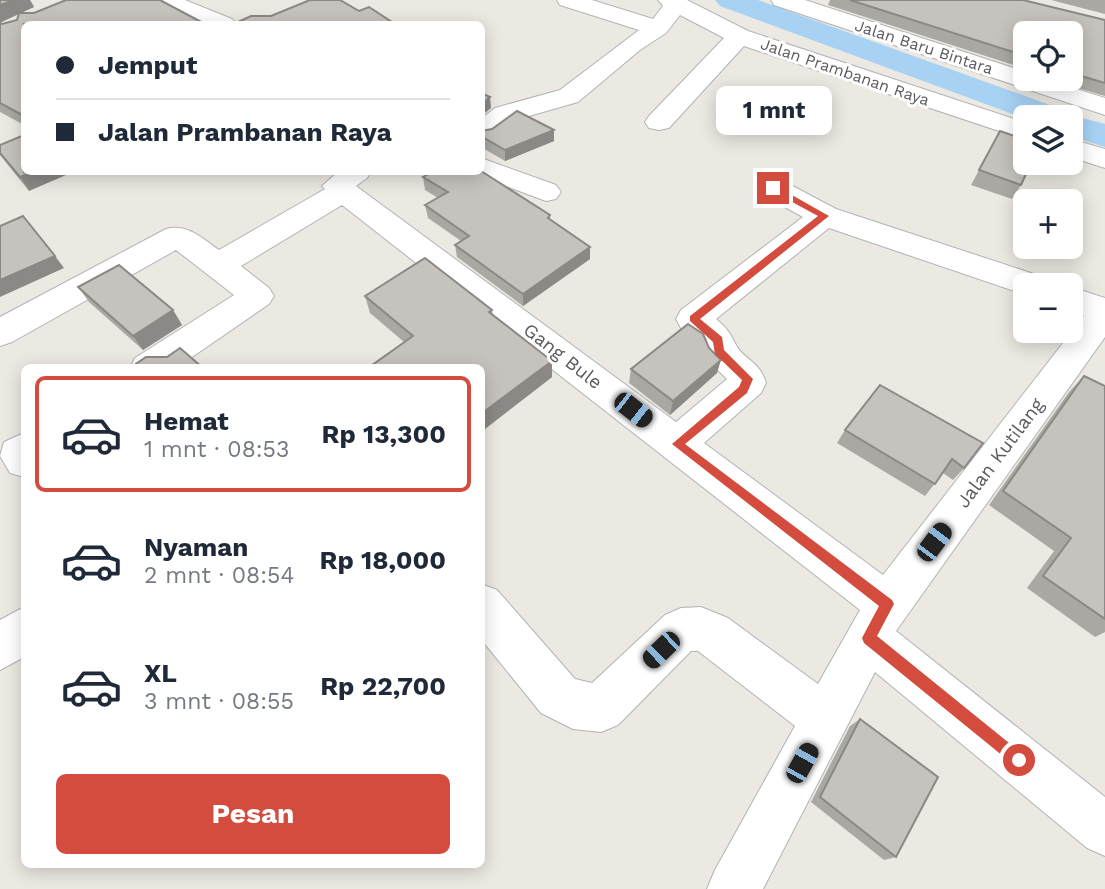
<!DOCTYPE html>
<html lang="id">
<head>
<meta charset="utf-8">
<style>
  body { margin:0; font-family:"Work Sans",sans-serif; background:#f2f2f3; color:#1f2937; height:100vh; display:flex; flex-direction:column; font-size:26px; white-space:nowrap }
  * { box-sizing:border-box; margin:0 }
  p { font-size:23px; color:#747a83 }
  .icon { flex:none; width:38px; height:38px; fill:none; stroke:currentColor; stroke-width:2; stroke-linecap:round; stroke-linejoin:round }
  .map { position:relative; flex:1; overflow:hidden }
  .panel { position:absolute; left:21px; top:364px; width:464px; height:504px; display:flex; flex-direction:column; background:#fff; border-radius:10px; box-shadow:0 4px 18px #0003 }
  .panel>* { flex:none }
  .guide { position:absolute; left:21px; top:21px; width:464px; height:154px; border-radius:10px; box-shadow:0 4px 18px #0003; display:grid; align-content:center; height:154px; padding:0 35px; background:#fff }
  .buttons { position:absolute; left:1013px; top:21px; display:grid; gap:14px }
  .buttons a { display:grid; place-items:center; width:70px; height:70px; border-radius:10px; background:#fff; box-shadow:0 4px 18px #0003; font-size:35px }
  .end { position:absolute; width:32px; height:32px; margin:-16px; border:9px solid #d34c3e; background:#fff; box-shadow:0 0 0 4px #fff }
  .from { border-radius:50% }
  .bubble { position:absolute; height:49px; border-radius:10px; background:#fff; box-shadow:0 4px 18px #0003; font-size:23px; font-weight:700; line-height:49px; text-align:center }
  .car { position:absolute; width:21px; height:42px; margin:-21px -10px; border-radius:9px; box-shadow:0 0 5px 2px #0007; background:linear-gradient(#222 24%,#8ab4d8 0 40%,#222 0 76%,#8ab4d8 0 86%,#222 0) }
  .guide b { display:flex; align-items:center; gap:24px; height:66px; font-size:26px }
  .guide b+b { border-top:2px solid #e0e1e3 }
  .guide i { width:18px; height:18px; background:#1f2937 }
  ul { padding:12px 0 0; list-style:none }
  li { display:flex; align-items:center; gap:21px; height:116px; margin:0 14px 10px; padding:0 21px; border:4px solid transparent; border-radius:10px }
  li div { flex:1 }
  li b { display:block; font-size:26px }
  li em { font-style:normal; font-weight:700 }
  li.active { border-color:#d34c3e }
  li>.icon { width:63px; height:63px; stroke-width:1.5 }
  .primary-button { display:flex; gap:14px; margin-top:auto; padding:14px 35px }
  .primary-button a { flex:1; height:80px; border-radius:10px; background:#d34c3e; color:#fff; font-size:28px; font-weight:700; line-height:80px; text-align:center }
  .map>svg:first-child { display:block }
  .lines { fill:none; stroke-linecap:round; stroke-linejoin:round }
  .canal { fill:#a8d2f4; fill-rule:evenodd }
  .minor-casing { stroke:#b2b3b7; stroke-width:2 }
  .minor { fill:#fff; fill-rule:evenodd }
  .wall { fill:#aaa8a3; fill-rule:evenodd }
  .shaded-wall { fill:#8b8885 }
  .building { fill:#c6c3be; stroke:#8b8885; stroke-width:2 }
  .route { fill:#d34c3e }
  .labels { text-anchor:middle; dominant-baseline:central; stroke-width:6; stroke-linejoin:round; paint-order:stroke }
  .far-street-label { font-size:16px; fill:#5a5c60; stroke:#fff }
  .street-label { font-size:19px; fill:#5a5c60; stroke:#fff }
</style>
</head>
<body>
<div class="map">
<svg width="1105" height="889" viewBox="0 0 1105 889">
  <rect width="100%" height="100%" fill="#ebe9e1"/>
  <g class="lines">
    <polygon class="canal" points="715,0 758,0 1064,110 1067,114 1105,124 1105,147 1071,136 1071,117 1026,119 720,6"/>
    <g class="minor-casing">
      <g id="minor">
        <polygon points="154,0 185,0 232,19 236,24 205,24 157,5"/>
        <polygon points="557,0 592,0 653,19 663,6 658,0 687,0 748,31 1026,123 1026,140 744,46 669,128 659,130 649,128 645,122 649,116 724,38 680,15 666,33 640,50 578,102 515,120 491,138 481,140 481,119 495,108 560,90 639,30 560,5"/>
        <polygon points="771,0 805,0 1026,72 1026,79 1045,79 1105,98 1105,115 774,5"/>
        <polygon points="1071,139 1105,149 1105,168 1071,157"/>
        <polygon points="481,158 556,185 561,192 556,199 546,201 471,173 470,172 481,172"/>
        <path d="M338 172H371L367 178 356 186 676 422 727 379 707 360 701 345 681 328 676 319 681 310 803 217 763 195 758 188 763 181 773 179 783 181 836 209 1043 277 1047 285H1026V295L829 228 716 319C727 328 730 333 736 345 744 360 760 361 766 383L761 393 704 443 883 575 1084 316 1071 311V287L1105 298V337L896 631 1105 797V856L1087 848 875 672 763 889H707L715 870 795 726 698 651H691L618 725 601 732 573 729 541 713 481 639V584L497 590 575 679 592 683 665 615 681 608 701 607 728 618 818 684 860 610 342 205 241 266 269 288 274 296 269 304 176 368H130L135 358 234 295 176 250 12 342 0 346V317L166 229C187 223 202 238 219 250L325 189 322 186Z"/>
        <polygon points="24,433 24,477 10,473 0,456 4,442"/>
        <polygon points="24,607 24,657 0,670 0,620"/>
      </g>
    </g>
    <use href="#minor" class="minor"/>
  </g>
  <g class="wall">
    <path d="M0 0H30L34 7 20 13 24 24V125L0 112ZM19 14 17 20 2 24 0 23Z"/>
    <polygon points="830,0 1023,0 1105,20 1105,96 1047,79 1071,79 1071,33 1026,33 1026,69 828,5"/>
    <polygon points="1051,0 1105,0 1105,14"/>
    <polygon points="481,131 554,141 505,161 481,147"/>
    <polygon points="1000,131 1021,185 1012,199 971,185"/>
    <polygon points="0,145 29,191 0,155"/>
    <polygon points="423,177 550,215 550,220 590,247 590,259 523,306 457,257 455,245 461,241 428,218 425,205 438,198 425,190"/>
    <polygon points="78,287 173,310 182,325 143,350 89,302"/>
    <polygon points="365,296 492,310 493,315 552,361 552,377 481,432 481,368 404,342 370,313"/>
    <polygon points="631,369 717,373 670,415 629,383"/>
    <polygon points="1084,376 1105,386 1105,632 1095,637 1027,588 1054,551 989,505 1069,392"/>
    <polygon points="880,385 964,468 953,480 943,473 925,496 837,443 845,430"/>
    <polygon points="860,719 896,857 884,860 811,802 850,726"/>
  </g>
  <g class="shaded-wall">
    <polygon points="13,0 30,0 34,7 1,22 0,23 0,5"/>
    <polygon points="490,97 491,108 481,116 481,105"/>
    <polygon points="554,130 554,141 505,161 505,150"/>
    <polygon points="32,172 73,172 29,191 20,177"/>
    <polygon points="590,247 590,259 523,306 523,294"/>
    <polygon points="55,256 64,268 0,297 0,280"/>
    <polygon points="173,310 182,325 143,350 133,336"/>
    <polygon points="721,360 717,373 670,415 673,401"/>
    <polygon points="552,361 552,377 481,432 481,414"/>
  </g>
  <g class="building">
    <polygon points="0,0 13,0 0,5"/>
    <polygon points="66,0 160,0 205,24 24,24 24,116 0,103 0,23 2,24 17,20 19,13 34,13"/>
    <polygon points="310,0 340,0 359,11 369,7 395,24 246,24 240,21 251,16 271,16"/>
    <polygon points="850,0 1023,0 1105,20 1105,83 1071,73 1071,33 1026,33 1026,56"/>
    <polygon points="481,93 490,97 481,105"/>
    <polygon points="517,111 554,130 505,150 481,136 481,131 492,129"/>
    <polygon points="1000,131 1026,140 1026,163 1031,163 1021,185 979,170"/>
    <polygon points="24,135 24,172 32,172 20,177 0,153 0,145"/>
    <polygon points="481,171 550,215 548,218 590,247 523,294 455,245 469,236 425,205 448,192 423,177 432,172"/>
    <polygon points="23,216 55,256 0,280 0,226"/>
    <polygon points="425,258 492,310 489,312 552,361 481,414 481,368 368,368 413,336 365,296"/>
    <polygon points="119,265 173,310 133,336 78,287"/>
    <polygon points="688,324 703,334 709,348 721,360 673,401 631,369"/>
    <polygon points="180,348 203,368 130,368 146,357 167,357"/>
    <polygon points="1084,376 1105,386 1105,619 1043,576 1071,538 1003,491"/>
    <polygon points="880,385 983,443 964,468 952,459 935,484 845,430"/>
    <polygon points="860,719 938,777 896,857 820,797"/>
  </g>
  <polygon class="route" points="770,186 776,186 829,216 700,319 722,337 724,350 753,379 747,393 685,444 892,600 894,604 877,636 1024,755 1027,760 1024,765 1019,767 1014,765 864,643 862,638 879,606 672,444 739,387 742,380 715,354 713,342 690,321 690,316 818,216 770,190"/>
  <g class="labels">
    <g class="far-street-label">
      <text transform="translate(924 47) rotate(18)">Jalan Baru Bintara</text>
      <text transform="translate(845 72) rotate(19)">Jalan Prambanan Raya</text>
    </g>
    <g class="street-label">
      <text transform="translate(563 356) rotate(38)">Gang Bule</text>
      <text transform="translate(1000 453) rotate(-53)">Jalan Kutilang</text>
    </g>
  </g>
</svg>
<div class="buttons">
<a><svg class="icon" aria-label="locate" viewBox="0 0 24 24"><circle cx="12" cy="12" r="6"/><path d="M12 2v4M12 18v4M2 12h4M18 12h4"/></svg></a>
<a><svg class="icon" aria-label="layers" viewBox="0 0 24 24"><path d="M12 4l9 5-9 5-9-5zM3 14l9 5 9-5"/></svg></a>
<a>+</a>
<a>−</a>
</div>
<i class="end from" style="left:1019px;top:760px"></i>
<i class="end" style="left:773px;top:188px"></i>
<div class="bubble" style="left:716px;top:86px;width:116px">1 mnt</div>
<i class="car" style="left:633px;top:410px;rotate:128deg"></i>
<i class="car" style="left:934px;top:542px;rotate:37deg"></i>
<i class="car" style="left:661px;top:650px;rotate:226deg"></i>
<i class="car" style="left:802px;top:763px;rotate:29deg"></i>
<div class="guide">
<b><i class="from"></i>Jemput</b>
<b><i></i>Jalan Prambanan Raya</b>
</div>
<section class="panel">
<ul>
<li class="active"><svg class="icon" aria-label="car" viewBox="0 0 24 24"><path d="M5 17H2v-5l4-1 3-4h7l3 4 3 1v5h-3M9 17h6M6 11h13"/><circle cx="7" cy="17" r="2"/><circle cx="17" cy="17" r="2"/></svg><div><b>Hemat</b><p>1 mnt · 08:53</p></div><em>Rp 13,300</em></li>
<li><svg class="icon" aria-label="car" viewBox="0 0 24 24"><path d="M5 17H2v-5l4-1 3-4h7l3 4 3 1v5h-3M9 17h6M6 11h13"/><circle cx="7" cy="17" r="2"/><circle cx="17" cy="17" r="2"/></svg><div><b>Nyaman</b><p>2 mnt · 08:54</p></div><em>Rp 18,000</em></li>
<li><svg class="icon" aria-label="car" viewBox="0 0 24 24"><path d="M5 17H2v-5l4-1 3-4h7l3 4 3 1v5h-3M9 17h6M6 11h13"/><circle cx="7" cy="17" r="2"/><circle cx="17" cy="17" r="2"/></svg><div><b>XL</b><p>3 mnt · 08:55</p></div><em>Rp 22,700</em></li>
</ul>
<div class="primary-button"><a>Pesan</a></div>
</section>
</div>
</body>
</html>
